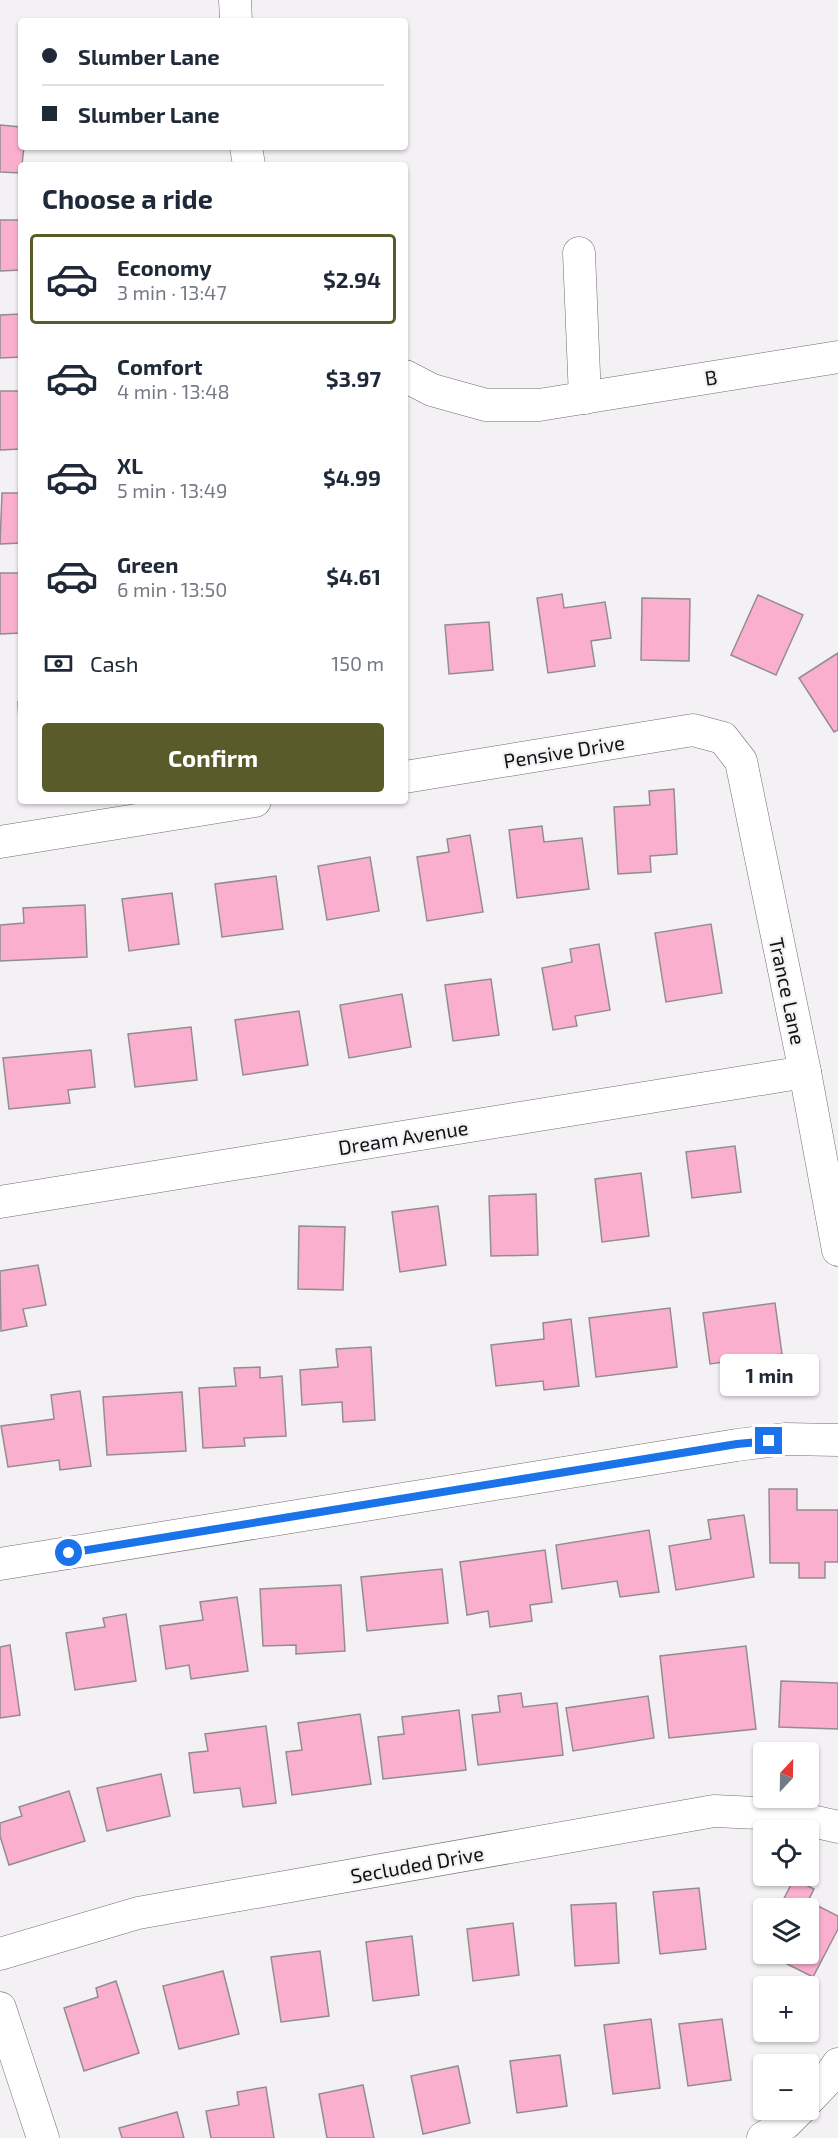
<!DOCTYPE html>
<html lang="en">
<head>
<meta charset="utf-8">
<style>
  body { margin:0; font-family:"Exo 2",sans-serif; background:#f2f2f3; color:#1f2937; height:100vh; display:flex; flex-direction:column; font-size:22px; white-space:nowrap }
  * { box-sizing:border-box; margin:0 }
  p { font-size:20px; color:#747a83 }
  .icon { flex:none; width:33px; height:33px; fill:none; stroke:currentColor; stroke-width:2; stroke-linecap:round; stroke-linejoin:round }
  .map { position:relative; flex:1; overflow:hidden }
  .sheet { position:absolute; left:18px; top:162px; width:390px; height:642px; display:flex; flex-direction:column; background:#fff; border-radius:6px; box-shadow:0 2px 4px #0004 }
  .sheet>* { flex:none }
  .hud { position:absolute; left:18px; top:18px; width:390px; height:132px; border-radius:6px; box-shadow:0 2px 4px #0004; display:grid; align-content:center; height:132px; padding:0 24px; background:#fff }
  .needle { width:39px; rotate:22deg }
  .controls { position:absolute; left:753px; top:1742px; display:grid; gap:12px }
  .controls a { display:grid; place-items:center; width:66px; height:66px; border-radius:6px; background:#fff; box-shadow:0 2px 4px #0004; font-size:30px }
  .end { position:absolute; width:27px; height:27px; margin:-14px; border:8px solid #1a73e8; background:#fff; box-shadow:0 0 0 3px #fff }
  .from { border-radius:50% }
  .bubble { position:absolute; height:42px; border-radius:6px; background:#fff; box-shadow:0 2px 4px #0004; font-size:20px; font-weight:700; line-height:42px; text-align:center }
  .hud b { display:flex; align-items:center; gap:21px; height:57px; font-size:22px }
  .hud b+b { border-top:2px solid #e0e1e3 }
  .hud i { width:15px; height:15px; background:#1f2937 }
  ul { padding:0; list-style:none }
  li { display:flex; align-items:center; gap:18px; height:90px; margin:0 12px 9px; padding:0 12px; border:3px solid transparent; border-radius:6px }
  li div { flex:1 }
  li b { display:block; font-size:22px }
  li em { font-style:normal; font-weight:700 }
  li.active { border-color:#595c2a }
  li>.icon { width:54px; height:54px; stroke-width:1.5 }
  h2 { padding:0 24px; font-size:27px; line-height:72px }
  .pay { display:flex; align-items:center; gap:15px; height:66px; padding:0 24px; font-size:22px }
  .pay p { margin-inline-start:auto }
  .button { display:flex; gap:12px; margin-top:auto; padding:12px 24px }
  .button a { flex:1; height:69px; border-radius:6px; background:#595c2a; color:#fff; font-size:24px; font-weight:700; line-height:69px; text-align:center }
  .map>svg:first-child { display:block }
  .building { fill:#fbafcf; stroke:#928d8f; stroke-width:1.5 }
  .lines { fill:none; stroke-linecap:round; stroke-linejoin:round }
  .street-casing { stroke:#706d70; stroke-width:33 }
  .street { stroke:#fff; stroke-width:32 }
  .route { stroke:#1a73e8; stroke-width:8 }
  .labels { text-anchor:middle; dominant-baseline:central; stroke-width:4.5; stroke-linejoin:round; paint-order:stroke }
  .street-label { font-size:20px; fill:#121112; stroke:#f4f1f5 }
</style>
</head>
<body>
<div class="map">
<svg width="838" height="2138" viewBox="0 0 838 2138">
  <rect width="100%" height="100%" fill="#f4f1f5"/>
  <g class="building">
    <polygon points="0,125 21,127 21,147 24,147 21,173 0,172"/>
    <polygon points="0,220 19,220 21,270 0,271"/>
    <polygon points="21,314 21,357 0,358 0,315"/>
    <polygon points="0,391 21,391 21,449 0,450"/>
    <polygon points="2,493 21,493 21,543 0,544"/>
    <polygon points="0,573 21,573 21,633 0,634"/>
    <polygon points="562,594 564,608 605,602 611,638 591,641 595,666 548,673 537,598"/>
    <polygon points="758,595 803,615 776,675 731,655"/>
    <polygon points="642,598 690,599 689,661 641,660"/>
    <polygon points="489,622 493,670 449,674 445,625"/>
    <polygon points="838,653 838,730 834,732 799,678"/>
    <polygon points="18,702 21,702 21,764"/>
    <polygon points="674,789 677,854 650,856 651,872 618,874 614,807 650,805 649,791"/>
    <polygon points="542,826 544,842 582,838 589,889 517,898 509,830"/>
    <polygon points="470,835 483,912 427,921 417,857 449,852 447,839"/>
    <polygon points="370,857 379,911 327,920 318,866"/>
    <polygon points="276,876 283,929 222,937 215,884"/>
    <polygon points="172,893 179,944 129,951 122,899"/>
    <polygon points="85,905 87,957 0,961 0,925 24,923 23,908"/>
    <polygon points="711,924 722,993 666,1002 655,933"/>
    <polygon points="599,944 610,1010 575,1016 577,1026 553,1030 542,968 572,962 570,949"/>
    <polygon points="491,979 499,1035 453,1041 445,985"/>
    <polygon points="402,994 411,1047 349,1058 340,1005"/>
    <polygon points="299,1011 308,1065 243,1075 235,1020"/>
    <polygon points="191,1027 197,1080 135,1087 128,1034"/>
    <polygon points="91,1050 95,1087 68,1090 70,1103 9,1109 3,1058"/>
    <polygon points="735,1146 741,1192 692,1198 686,1152"/>
    <polygon points="641,1173 649,1236 602,1242 595,1179"/>
    <polygon points="536,1194 538,1255 491,1256 489,1196"/>
    <polygon points="438,1206 446,1265 400,1272 392,1212"/>
    <polygon points="299,1226 345,1227 343,1290 298,1289"/>
    <polygon points="38,1265 46,1305 23,1309 27,1326 1,1331 0,1271"/>
    <polygon points="775,1303 782,1354 710,1364 703,1313"/>
    <polygon points="670,1308 677,1367 596,1377 589,1318"/>
    <polygon points="571,1319 579,1386 544,1390 543,1381 496,1386 491,1345 544,1339 543,1323"/>
    <polygon points="371,1347 375,1420 343,1422 342,1402 302,1405 300,1370 338,1367 336,1349"/>
    <polygon points="260,1367 260,1378 282,1376 286,1436 244,1438 245,1446 203,1448 199,1388 236,1386 234,1368"/>
    <polygon points="80,1391 91,1466 60,1470 59,1460 8,1467 1,1426 54,1419 51,1395"/>
    <polygon points="182,1392 186,1451 107,1455 103,1397"/>
    <polygon points="769,1489 797,1489 797,1510 838,1510 838,1562 825,1562 825,1578 799,1578 799,1563 770,1563"/>
    <polygon points="744,1515 754,1577 676,1590 669,1546 711,1539 708,1520"/>
    <polygon points="649,1530 659,1592 620,1597 617,1581 562,1589 556,1545"/>
    <polygon points="545,1550 552,1602 530,1605 532,1621 490,1627 488,1611 467,1615 460,1562"/>
    <polygon points="442,1569 448,1623 367,1631 361,1577"/>
    <polygon points="341,1585 345,1651 296,1654 296,1645 263,1646 260,1589"/>
    <polygon points="237,1597 248,1671 191,1679 189,1665 166,1669 160,1626 203,1620 200,1602"/>
    <polygon points="126,1614 136,1681 75,1690 66,1633 105,1627 103,1618"/>
    <polygon points="10,1645 20,1715 0,1718 0,1647"/>
    <polygon points="746,1646 756,1729 669,1738 660,1656"/>
    <polygon points="781,1681 838,1683 838,1729 779,1727"/>
    <polygon points="521,1693 523,1707 557,1703 563,1755 478,1765 472,1715 500,1712 498,1696"/>
    <polygon points="648,1696 654,1738 573,1751 566,1708"/>
    <polygon points="459,1710 466,1770 383,1779 378,1737 404,1734 402,1717"/>
    <polygon points="360,1714 371,1784 292,1795 286,1752 302,1750 298,1723"/>
    <polygon points="266,1726 276,1803 243,1807 240,1788 194,1793 189,1753 208,1751 205,1734"/>
    <polygon points="161,1774 170,1816 107,1831 97,1788"/>
    <polygon points="69,1791 85,1841 9,1865 0,1836 0,1823 22,1816 19,1807"/>
    <polygon points="794,1879 814,1889 808,1901 838,1916 838,1929 813,1977 771,1956 773,1953 808,1953 808,1908 779,1908"/>
    <polygon points="699,1888 706,1949 660,1954 653,1892"/>
    <polygon points="616,1903 619,1963 575,1966 571,1905"/>
    <polygon points="513,1923 519,1975 473,1981 467,1929"/>
    <polygon points="412,1936 419,1995 373,2001 366,1942"/>
    <polygon points="320,1951 329,2016 281,2022 271,1957"/>
    <polygon points="223,1971 239,2034 179,2049 163,1986"/>
    <polygon points="116,1981 139,2053 84,2071 64,2008 98,1997 96,1988"/>
    <polygon points="651,2019 660,2088 613,2094 604,2025"/>
    <polygon points="722,2019 731,2080 688,2086 679,2024"/>
    <polygon points="560,2055 567,2106 517,2113 510,2061"/>
    <polygon points="458,2066 470,2123 423,2134 411,2076"/>
    <polygon points="363,2085 374,2138 327,2138 319,2094"/>
    <polygon points="266,2087 274,2138 211,2138 206,2111 239,2105 237,2092"/>
    <polygon points="177,2112 184,2138 122,2138 119,2128"/>
  </g>
  <g class="lines">
    <g class="street-casing">
      <g id="street">
        <polyline points="235,0 236,21"/>
        <polyline points="246,147 249,165"/>
        <polyline points="579,253 585,398"/>
        <polyline points="405,376 432,390 486,405 539,405 838,357"/>
        <polyline points="405,777 693,730 723,738 741,761 805,1072 838,1250"/>
        <polyline points="0,842 255,801"/>
        <polyline points="0,1202 805,1072"/>
        <polyline points="0,1564 737,1445 785,1439 838,1440"/>
        <polyline points="0,1954 138,1913 714,1811 781,1814 838,1827"/>
        <polyline points="0,2008 43,2138"/>
        <polyline points="808,2100 828,2079 838,2064"/>
        <polyline points="763,2138 786,2123 800,2109"/>
      </g>
    </g>
    <use href="#street" class="street"/>
  </g>
  <g class="lines">
    <polyline class="route" points="69,1553 737,1444 769,1441"/>
  </g>
  <g class="labels">
    <g class="street-label">
      <text transform="translate(711 377) rotate(-9)">B</text>
      <text transform="translate(564 751) rotate(-9)">Pensive Drive</text>
      <text transform="translate(788 991) rotate(78)">Trance Lane</text>
      <text transform="translate(403 1137) rotate(-9)">Dream Avenue</text>
      <text transform="translate(417 1864) rotate(-10)">Secluded Drive</text>
    </g>
  </g>
</svg>
<div class="controls">
<a><svg class="needle" viewBox="-14 -14 28 28"><path d="M0-13l5 13h-10z" fill="#e53935"/><path d="M0 13l5-13h-10z" fill="#747a83"/></svg></a>
<a><svg class="icon" aria-label="locate" viewBox="0 0 24 24"><circle cx="12" cy="12" r="6"/><path d="M12 2v4M12 18v4M2 12h4M18 12h4"/></svg></a>
<a><svg class="icon" aria-label="layers" viewBox="0 0 24 24"><path d="M12 4l9 5-9 5-9-5zM3 14l9 5 9-5"/></svg></a>
<a>+</a>
<a>−</a>
</div>
<i class="end from" style="left:69px;top:1553px"></i>
<i class="end" style="left:769px;top:1441px"></i>
<div class="bubble" style="left:720px;top:1354px;width:99px">1 min</div>
<div class="hud">
<b><i class="from"></i>Slumber Lane</b>
<b><i></i>Slumber Lane</b>
</div>
<section class="sheet">
<h2>Choose a ride</h2>
<ul>
<li class="active"><svg class="icon" aria-label="car" viewBox="0 0 24 24"><path d="M5 17H2v-5l4-1 3-4h7l3 4 3 1v5h-3M9 17h6M6 11h13"/><circle cx="7" cy="17" r="2"/><circle cx="17" cy="17" r="2"/></svg><div><b>Economy</b><p>3 min · 13:47</p></div><em>$2.94</em></li>
<li><svg class="icon" aria-label="car" viewBox="0 0 24 24"><path d="M5 17H2v-5l4-1 3-4h7l3 4 3 1v5h-3M9 17h6M6 11h13"/><circle cx="7" cy="17" r="2"/><circle cx="17" cy="17" r="2"/></svg><div><b>Comfort</b><p>4 min · 13:48</p></div><em>$3.97</em></li>
<li><svg class="icon" aria-label="car" viewBox="0 0 24 24"><path d="M5 17H2v-5l4-1 3-4h7l3 4 3 1v5h-3M9 17h6M6 11h13"/><circle cx="7" cy="17" r="2"/><circle cx="17" cy="17" r="2"/></svg><div><b>XL</b><p>5 min · 13:49</p></div><em>$4.99</em></li>
<li><svg class="icon" aria-label="car" viewBox="0 0 24 24"><path d="M5 17H2v-5l4-1 3-4h7l3 4 3 1v5h-3M9 17h6M6 11h13"/><circle cx="7" cy="17" r="2"/><circle cx="17" cy="17" r="2"/></svg><div><b>Green</b><p>6 min · 13:50</p></div><em>$4.61</em></li>
</ul>
<div class="pay"><svg class="icon" aria-label="cash" viewBox="0 0 24 24"><path d="M3 7h18v10H3z"/><circle cx="12" cy="12" r="2"/></svg>Cash<p>150 m</p></div>
<div class="button"><a>Confirm</a></div>
</section>
</div>
</body>
</html>
